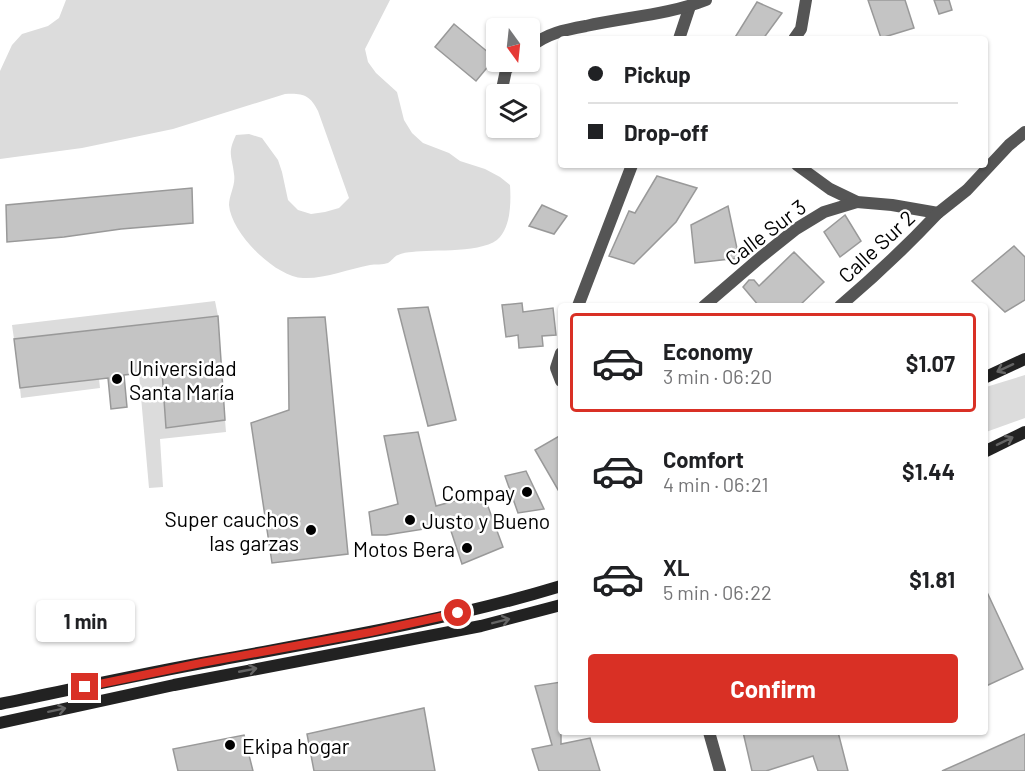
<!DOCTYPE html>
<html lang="en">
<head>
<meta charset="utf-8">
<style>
  body { margin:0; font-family:Barlow,sans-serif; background:#f6f6f6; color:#202124; height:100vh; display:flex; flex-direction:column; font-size:22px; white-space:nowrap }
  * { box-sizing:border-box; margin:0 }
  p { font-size:20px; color:#757577 }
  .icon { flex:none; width:33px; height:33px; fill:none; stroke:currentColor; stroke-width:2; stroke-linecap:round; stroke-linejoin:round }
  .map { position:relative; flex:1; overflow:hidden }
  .side { position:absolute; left:558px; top:303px; width:430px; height:432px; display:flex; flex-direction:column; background:#fff; border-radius:6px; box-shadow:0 2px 4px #0004 }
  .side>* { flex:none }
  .guide { position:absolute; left:558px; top:36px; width:430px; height:132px; border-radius:6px; box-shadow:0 2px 4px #0004; display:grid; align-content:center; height:132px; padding:0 30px; background:#fff }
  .needle { width:39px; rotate:165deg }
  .fabs { position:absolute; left:486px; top:18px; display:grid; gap:12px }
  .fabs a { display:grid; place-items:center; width:54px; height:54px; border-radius:6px; background:#fff; box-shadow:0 2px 4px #0004; font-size:30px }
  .end { position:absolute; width:27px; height:27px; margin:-14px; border:8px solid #d93025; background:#fff; box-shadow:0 0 0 3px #fff }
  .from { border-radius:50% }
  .bubble { position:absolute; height:42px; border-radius:6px; background:#fff; box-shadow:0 2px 4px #0004; font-size:20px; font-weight:700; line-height:42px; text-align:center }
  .guide b { display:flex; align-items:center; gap:21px; height:57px; font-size:22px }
  .guide b+b { border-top:2px solid #e0e0e0 }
  .guide i { width:15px; height:15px; background:#202124 }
  ul { padding:10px 0 0; list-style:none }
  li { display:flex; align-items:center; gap:18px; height:99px; margin:0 12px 9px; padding:0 18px; border:3px solid transparent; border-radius:6px }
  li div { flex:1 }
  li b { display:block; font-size:22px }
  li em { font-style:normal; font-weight:700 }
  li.active { border-color:#d93025 }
  li>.icon { width:54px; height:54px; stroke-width:1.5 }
  .button { display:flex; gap:12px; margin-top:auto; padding:12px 30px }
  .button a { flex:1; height:69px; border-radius:6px; background:#d93025; color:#fff; font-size:24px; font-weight:700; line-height:69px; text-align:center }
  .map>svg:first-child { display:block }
  .green { fill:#dcdcdc }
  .building { fill:#c4c4c4; stroke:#999; stroke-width:1.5 }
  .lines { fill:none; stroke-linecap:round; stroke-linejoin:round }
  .minor { stroke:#555; stroke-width:12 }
  .secondary { stroke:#222; stroke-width:12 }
  .oneway { stroke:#646464 }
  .route { stroke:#d93025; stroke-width:8 }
  .poi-dot { fill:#000; stroke:#fff; stroke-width:2 }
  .labels { text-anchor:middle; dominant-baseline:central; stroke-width:5; stroke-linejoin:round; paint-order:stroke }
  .street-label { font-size:21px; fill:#000; stroke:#fff }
  .poi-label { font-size:21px; fill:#000; stroke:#fff; text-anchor:start }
</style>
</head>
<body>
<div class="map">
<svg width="1025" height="771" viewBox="0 0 1025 771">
  <rect width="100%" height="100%" fill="#fff"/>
  <g class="green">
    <path d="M66 0H390L365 49 368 62 376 73 397 92 404 120 412 133 423 143 449 153 460 161 485 169 500 177 510 185C511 201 511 224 500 237 486 254 432 249 412 252 408 252 402 253 398 255 394 256 392 261 388 263 383 265 375 264 370 265 348 269 325 279 303 278 275 277 231 233 229 205 229 195 236 185 234 174 232 155 227 154 236 135L249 134 262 138 278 160 282 172 288 200 298 210 311 214 325 212 339 208 349 198 318 111C310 95 303 93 285 94L173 129 82 148 0 159V71L12 45 22 34 48 26 59 18Z"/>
    <polygon points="215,301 218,316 14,339 12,325"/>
    <polygon points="222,364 222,376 167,428 225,420 226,432 160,439 163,487 149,488 139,374"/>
    <polygon points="1025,375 1025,418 986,432 986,387"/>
    <polygon points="99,379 100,388 21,398 20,388"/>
  </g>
  <g class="building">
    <polygon points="868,0 905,0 914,28 881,38"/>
    <polygon points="934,0 949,0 952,10 939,14"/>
    <polygon points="757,2 782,13 763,39 734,39"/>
    <polygon points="454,24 495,58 476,81 435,47"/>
    <polygon points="657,176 697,188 676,222 634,264 609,256 629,211 635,213"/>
    <polygon points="192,188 193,223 121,229 64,237 7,242 6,205"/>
    <polygon points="542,205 567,216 554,234 529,226"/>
    <polygon points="728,206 739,258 695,263 691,225"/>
    <polygon points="845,215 861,241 840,257 824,232"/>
    <polygon points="1014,246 1025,257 1025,300 1005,312 972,281"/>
    <polygon points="794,252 824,282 799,306 759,306 743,287 749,280 754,280 759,286"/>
    <polygon points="522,303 523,312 553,308 556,335 542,336 543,346 519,348 518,335 506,337 502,305"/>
    <polygon points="428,307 456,420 428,426 398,309"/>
    <polygon points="218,316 225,420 166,428 162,371 124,375 127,407 111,409 108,378 20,388 14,339"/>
    <polygon points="325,317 348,554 272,563 251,423 289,410 288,318"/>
    <polygon points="418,432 436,506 483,493 503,547 462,564 449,525 386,535 372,535 369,512 398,504 384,436"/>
    <polygon points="561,435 561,495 535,450"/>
    <polygon points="526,471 544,509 518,513 505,476"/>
    <polygon points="986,590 1023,669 986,686"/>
    <polygon points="561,682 561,744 590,738 600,771 539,771 532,749 552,745 535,686"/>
    <polygon points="424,708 435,771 314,771 307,734"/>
    <polygon points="743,732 838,732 848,771 818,771 813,756 766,771 752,771"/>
    <polygon points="1025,734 1025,771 942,771"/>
    <polygon points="244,735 253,771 178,771 173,749"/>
  </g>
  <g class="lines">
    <g class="minor">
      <polyline points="679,39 690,6"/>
      <polyline points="794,39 801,29 806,0"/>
      <path d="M530 47C548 33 564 30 586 26 626 17 668 15 706 0"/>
      <polyline points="501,94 506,70 514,62"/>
      <polyline points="797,165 830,189 857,202 892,205 938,213 967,190 1009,145 1025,132"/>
      <polyline points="578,306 632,165"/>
      <polyline points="704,306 761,257 796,229 824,212 857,202"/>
      <path d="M840 306C874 277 907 246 938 213"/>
      <polyline points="561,353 556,368 561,381"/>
      <polyline points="709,732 720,771"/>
    </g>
    <g class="secondary">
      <polyline points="986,377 1025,359"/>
      <polyline points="986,451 1025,432"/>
      <path d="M0 704C73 689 145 673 219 660 333 639 449 620 561 586"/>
      <polyline points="0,723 174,685 481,626 561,605"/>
    </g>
  </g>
  <defs><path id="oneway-shaft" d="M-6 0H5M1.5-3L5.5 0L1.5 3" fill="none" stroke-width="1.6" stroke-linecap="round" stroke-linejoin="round" transform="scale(1.5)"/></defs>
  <g class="oneway">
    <use href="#oneway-shaft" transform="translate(1005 368) rotate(155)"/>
    <use href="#oneway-shaft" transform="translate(1005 441) rotate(-26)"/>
    <use href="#oneway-shaft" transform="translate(501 621) rotate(-14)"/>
    <use href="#oneway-shaft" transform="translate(248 670) rotate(-11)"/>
    <use href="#oneway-shaft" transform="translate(57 710) rotate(-12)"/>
  </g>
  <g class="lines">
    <polyline class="route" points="85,687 201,663 371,632 458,613"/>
  </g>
  <g class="poi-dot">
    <circle cx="117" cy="379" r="6"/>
    <circle cx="527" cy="492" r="6"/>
    <circle cx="410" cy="520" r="6"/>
    <circle cx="311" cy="530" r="6"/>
    <circle cx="467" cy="548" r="6"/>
    <circle cx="230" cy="745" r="6"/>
  </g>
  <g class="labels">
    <g class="street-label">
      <text transform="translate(765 232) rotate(-37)">Calle Sur 3</text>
      <text transform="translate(876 246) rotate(-43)">Calle Sur 2</text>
    </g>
    <g class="poi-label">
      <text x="129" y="367">Universidad<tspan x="129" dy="24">Santa María</tspan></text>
      <text x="515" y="492" text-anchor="end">Compay</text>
      <text x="299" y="518" text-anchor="end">Super cauchos<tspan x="299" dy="24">las garzas</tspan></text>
      <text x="422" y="520">Justo y Bueno</text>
      <text x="455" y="548" text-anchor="end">Motos Bera</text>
      <text x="242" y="745">Ekipa hogar</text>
    </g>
  </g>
</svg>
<div class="fabs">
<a><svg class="needle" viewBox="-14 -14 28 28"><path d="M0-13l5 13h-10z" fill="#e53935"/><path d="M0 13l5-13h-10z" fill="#757577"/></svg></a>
<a><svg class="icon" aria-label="layers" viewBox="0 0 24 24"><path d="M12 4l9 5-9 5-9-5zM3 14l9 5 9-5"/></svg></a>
</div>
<i class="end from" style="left:458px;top:613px"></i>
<i class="end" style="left:85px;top:687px"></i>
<div class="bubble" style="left:36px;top:600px;width:99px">1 min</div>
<div class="guide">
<b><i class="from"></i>Pickup</b>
<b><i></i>Drop-off</b>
</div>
<section class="side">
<ul>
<li class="active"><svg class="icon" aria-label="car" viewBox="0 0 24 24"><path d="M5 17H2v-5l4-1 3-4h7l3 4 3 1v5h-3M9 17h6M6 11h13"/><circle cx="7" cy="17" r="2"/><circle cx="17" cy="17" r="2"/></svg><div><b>Economy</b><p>3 min · 06:20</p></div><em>$1.07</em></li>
<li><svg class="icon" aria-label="car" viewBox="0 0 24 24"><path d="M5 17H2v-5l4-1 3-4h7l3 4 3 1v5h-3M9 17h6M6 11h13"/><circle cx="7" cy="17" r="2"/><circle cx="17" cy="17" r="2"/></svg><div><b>Comfort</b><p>4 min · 06:21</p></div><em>$1.44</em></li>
<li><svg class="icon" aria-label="car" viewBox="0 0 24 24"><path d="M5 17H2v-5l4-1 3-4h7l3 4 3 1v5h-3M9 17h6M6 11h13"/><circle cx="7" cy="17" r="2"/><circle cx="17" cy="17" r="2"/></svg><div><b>XL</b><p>5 min · 06:22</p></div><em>$1.81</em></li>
</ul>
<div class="button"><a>Confirm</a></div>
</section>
</div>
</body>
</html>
